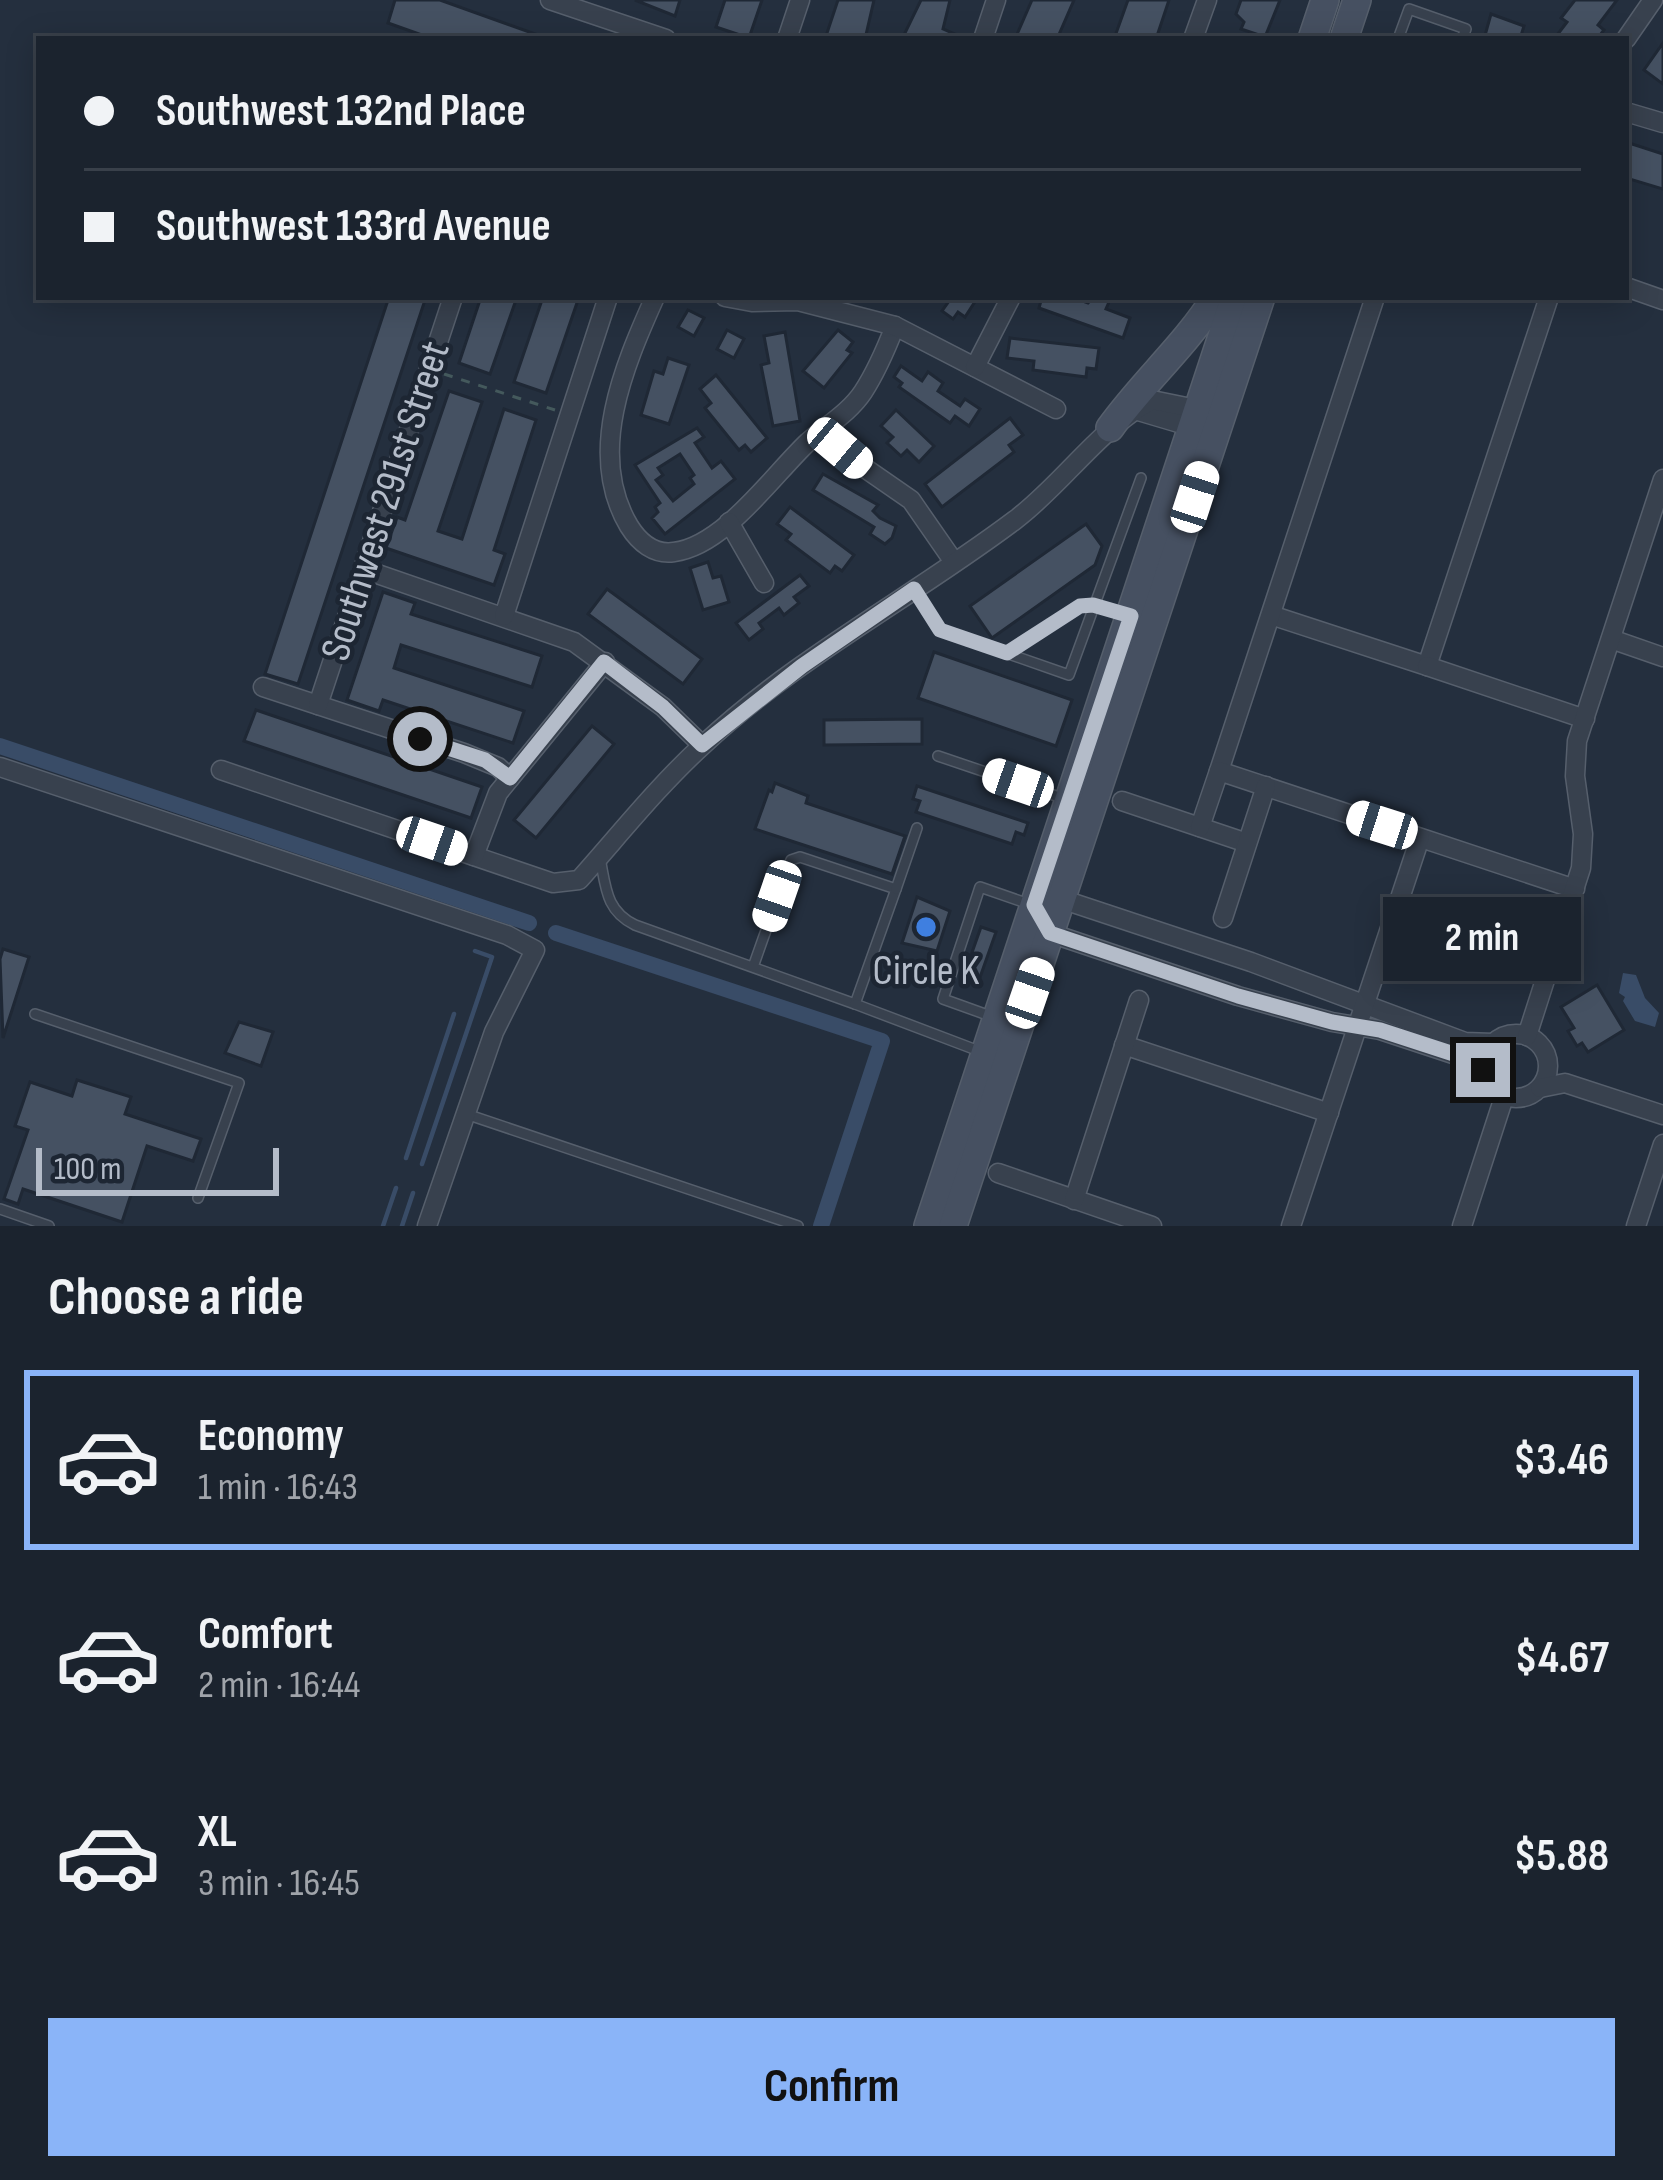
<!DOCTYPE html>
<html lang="en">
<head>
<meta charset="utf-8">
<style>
  body { margin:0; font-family:"Sofia Sans Condensed",sans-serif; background:#282f3a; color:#f1f3f6; height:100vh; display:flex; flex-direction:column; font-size:45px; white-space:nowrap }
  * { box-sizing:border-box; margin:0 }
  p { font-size:39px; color:#a0a4aa }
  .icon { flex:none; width:66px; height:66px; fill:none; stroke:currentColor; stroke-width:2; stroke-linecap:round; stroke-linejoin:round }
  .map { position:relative; height:1226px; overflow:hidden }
  .side { display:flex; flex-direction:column; background:#1b232e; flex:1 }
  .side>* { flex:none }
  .hud { position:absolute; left:36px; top:36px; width:1593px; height:264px; border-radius:0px; box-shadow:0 6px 30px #0003,0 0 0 3px #39404a; display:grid; align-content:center; height:264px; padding:0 48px; background:#1b232e }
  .scale { position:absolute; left:36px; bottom:30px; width:243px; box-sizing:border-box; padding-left:12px; border:6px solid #b4bcc9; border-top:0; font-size:33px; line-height:42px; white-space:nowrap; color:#b4bcc9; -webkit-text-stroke:9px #1d2633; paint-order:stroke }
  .end { position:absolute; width:54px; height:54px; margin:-27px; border:15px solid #b4bcc9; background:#111; box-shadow:0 0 0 6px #111 }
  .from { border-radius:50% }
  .bubble { position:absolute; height:84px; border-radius:0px; background:#1b232e; box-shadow:0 6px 30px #0003,0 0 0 3px #39404a; font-size:39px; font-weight:700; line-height:84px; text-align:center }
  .car { position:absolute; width:36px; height:72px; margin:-36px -18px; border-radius:15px; box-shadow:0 0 9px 3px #0007; background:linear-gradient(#fff 24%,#345 0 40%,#fff 0 76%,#345 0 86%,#fff 0) }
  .hud b { display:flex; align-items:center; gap:42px; height:114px; font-size:45px }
  .hud b+b { border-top:3px solid #39404a }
  .hud i { width:30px; height:30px; background:#f1f3f6 }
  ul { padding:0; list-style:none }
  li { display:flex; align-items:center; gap:36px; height:180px; margin:0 24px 18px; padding:0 24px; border:6px solid transparent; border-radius:0px }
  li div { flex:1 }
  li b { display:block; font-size:45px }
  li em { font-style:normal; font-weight:700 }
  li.on { border-color:#8ab4f8 }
  li>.icon { width:108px; height:108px; stroke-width:1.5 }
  h2 { padding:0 48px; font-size:54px; line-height:144px }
  .primary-button { display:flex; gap:24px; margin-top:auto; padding:24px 48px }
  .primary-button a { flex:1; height:138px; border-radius:0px; background:#8ab4f8; color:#111; font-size:48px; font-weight:700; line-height:138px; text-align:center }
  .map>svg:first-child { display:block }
  .water { fill:#394c67 }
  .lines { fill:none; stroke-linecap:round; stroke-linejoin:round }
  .stream { stroke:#394c67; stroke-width:4.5 }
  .canal { stroke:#394c67; stroke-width:16 }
  .building { fill:#455162; stroke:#1f2835; stroke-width:3; fill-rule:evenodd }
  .service-casing { stroke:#565f6c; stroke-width:12 }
  .minor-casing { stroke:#565f6c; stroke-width:21 }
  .secondary-casing { stroke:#565f6c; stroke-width:30 }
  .path { stroke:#44595c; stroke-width:3; stroke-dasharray:9 9; stroke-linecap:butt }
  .service { stroke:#38414e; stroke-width:9 }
  .minor { stroke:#38414e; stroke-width:18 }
  .secondary { stroke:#465061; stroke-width:27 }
  .route { stroke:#b4bcc9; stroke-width:15 }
  .shop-dot { fill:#3f7fe0; stroke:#1d2633; stroke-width:4.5 }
  .labels { text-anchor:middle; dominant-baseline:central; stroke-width:9; stroke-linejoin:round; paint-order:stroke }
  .street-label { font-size:42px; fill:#b4bcc9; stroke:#1d2633 }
  .poi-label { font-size:42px; fill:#b4bcc9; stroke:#1d2633 }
</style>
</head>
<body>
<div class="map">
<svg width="1663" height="1226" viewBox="0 0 1663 1226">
  <rect width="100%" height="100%" fill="#242f3e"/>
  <polygon class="water" points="1623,973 1636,975 1645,998 1659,1013 1655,1027 1635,1021 1623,1001 1625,997 1619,993"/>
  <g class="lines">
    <g class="stream">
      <polyline points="406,1158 454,1014"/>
      <polyline points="422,1164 492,957 475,951"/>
      <polyline points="383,1226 396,1188"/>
      <polyline points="402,1226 413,1193"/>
    </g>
    <g class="canal">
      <polyline points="0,746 529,923"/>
      <polyline points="556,933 882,1041 821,1226"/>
    </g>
  </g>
  <g class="building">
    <polygon points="395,0 440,0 549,39 433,39 388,23"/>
    <polygon points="635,0 680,0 675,16"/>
    <polygon points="725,0 762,0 749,38 716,27"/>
    <polygon points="838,0 874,0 865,39 825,39"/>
    <polygon points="921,0 950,0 943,29 966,39 902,39"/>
    <polygon points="1032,0 1074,0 1057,39 1015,39"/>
    <polygon points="1128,0 1169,0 1156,39 1114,39"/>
    <polygon points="1241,0 1280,0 1265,37 1241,29 1244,22 1236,14"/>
    <polygon points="1575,0 1617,0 1598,25 1604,30 1597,39 1554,39 1567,22 1561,18"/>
    <polygon points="1491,14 1524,26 1520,39 1484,39"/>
    <polygon points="1663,43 1663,84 1644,70"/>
    <polygon points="1626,142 1663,154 1663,189 1626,178"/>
    <polygon points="389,297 426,297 298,684 265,674"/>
    <polygon points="481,297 517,297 490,374 459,363"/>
    <polygon points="543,297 579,297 546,393 514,382"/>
    <polygon points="952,297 978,297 965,317 958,312 953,319 942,311"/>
    <polygon points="1042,297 1072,297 1088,303 1094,297 1109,302 1106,309 1130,318 1123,338 1039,308"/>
    <polygon points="688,310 704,318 694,336 678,327"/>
    <polygon points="727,330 744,339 734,358 717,349"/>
    <polygon points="838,330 853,342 847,350 852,353 824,388 803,371"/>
    <polygon points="785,332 800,421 773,426 761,365 769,363 764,336"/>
    <polygon points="1010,338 1099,348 1096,369 1087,368 1086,377 1033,370 1034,361 1007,358"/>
    <polygon points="668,358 689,365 669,424 641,415 654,371 663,374"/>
    <polygon points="901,366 922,381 928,372 943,383 938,391 960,406 965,399 980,409 969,426 955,416 950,423 899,387 902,383 894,377"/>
    <polygon points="716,375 767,438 751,452 745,445 739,450 705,408 711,403 700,389"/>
    <polygon points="449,391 482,402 438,531 462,539 504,409 536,420 494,550 505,554 494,585 386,548 397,517 405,520"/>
    <polygon points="896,410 934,446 919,462 907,450 901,456 887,443 893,437 881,426"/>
    <polygon points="1010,418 1023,435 1009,445 1014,452 942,507 925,484"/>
    <path d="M697 428 704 437 695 443 712 468 721 461 735 479 665 534 652 518 658 512 655 507 660 503 635 465ZM680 454 694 475 690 478 694 484 673 501 656 480 663 475 658 468Z"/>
    <polygon points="823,474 878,505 873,511 880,518 896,526 892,538 885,544 870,534 874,527 813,490"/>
    <polygon points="790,507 854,555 842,571 835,566 830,573 786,540 791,534 777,524"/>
    <polygon points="1086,524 1102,546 1095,565 992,638 970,606"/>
    <polygon points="708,562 713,578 721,576 729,602 703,610 690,568"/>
    <polygon points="800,575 809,586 794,597 799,603 784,615 779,608 759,623 763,629 749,640 736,623"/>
    <polygon points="607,589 702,659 683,684 588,614"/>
    <polygon points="383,592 415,603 411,614 542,656 532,687 401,645 394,668 524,711 513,743 383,700 379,711 347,700"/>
    <polygon points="934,652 1072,700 1056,746 918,698"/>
    <polygon points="256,710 482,787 471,818 244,741"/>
    <polygon points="922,719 922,744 824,745 824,720"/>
    <polygon points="592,726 614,744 536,838 514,820"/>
    <polygon points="775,783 808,796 806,803 905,836 892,874 755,829 769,790 772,792"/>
    <polygon points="917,786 1028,823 1024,835 1016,832 1012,844 916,812 920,801 913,799"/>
    <polygon points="917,897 950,911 937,951 902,943"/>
    <polygon points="981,927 996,932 978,983 963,978"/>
    <polygon points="3,949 29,957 3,1038 0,959"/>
    <polygon points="1597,985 1624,1030 1588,1052 1582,1043 1577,1046 1568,1031 1574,1028 1561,1007"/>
    <polygon points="239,1022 273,1032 261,1066 225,1053"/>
    <polygon points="77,1080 131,1097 125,1114 201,1139 193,1161 147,1146 122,1222 23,1189 18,1204 4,1199 28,1130 15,1126 30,1082 72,1096"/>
  </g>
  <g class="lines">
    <g class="service-casing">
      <g id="service">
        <polyline points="1398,39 1409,9 1466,29 1462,39"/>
        <polyline points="914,589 940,630 1069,675 1141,478"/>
        <polyline points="1007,653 1080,606 1093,605 1125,614"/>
        <polyline points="938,756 1065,799"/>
        <path d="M600 858C606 888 606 911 635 925L855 1004 896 889 800 857 791 860 753 967"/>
        <polyline points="896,889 917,828"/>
        <polyline points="855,1004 979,1051"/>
        <polyline points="35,1014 239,1083 198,1198"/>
        <polyline points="993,1017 943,999 980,887 1029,904"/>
        <polyline points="466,1114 798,1226"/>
        <polyline points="0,1209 49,1226"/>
      </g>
    </g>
    <g class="minor-casing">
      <g id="minor">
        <polyline points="550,0 666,39"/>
        <polyline points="787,39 800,0"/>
        <polyline points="983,39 996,0"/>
        <polyline points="1193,39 1207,0"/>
        <polyline points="1626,39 1653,0"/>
        <polyline points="1626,112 1663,123"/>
        <polyline points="1626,287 1663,300"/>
        <path d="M655 297C624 366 586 454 629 526 639 542 654 555 674 552 724 546 773 475 808 442 826 426 849 413 863 392 876 372 886 349 895 326"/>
        <polyline points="725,297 752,302 798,301 895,326 1056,409"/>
        <polyline points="975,367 1011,297"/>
        <polyline points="1135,410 1199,429"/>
        <polyline points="823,429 859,464 911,500 954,562"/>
        <polyline points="729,522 764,583"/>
        <polyline points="363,569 574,642 663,707 702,745"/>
        <polyline points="1271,615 1427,666 1549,297"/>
        <polyline points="504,616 608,297"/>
        <polyline points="1611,639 1663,657"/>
        <polyline points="1427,666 1585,719"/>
        <polyline points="263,687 464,753 498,767 510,778"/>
        <polyline points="318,705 453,297"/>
        <polyline points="0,767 507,935 535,950 494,1032 427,1226"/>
        <path d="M221 770 553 883 579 880C620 834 658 786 703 745 797 657 913 597 1015 520 1064 483 1098 429 1152 400L1206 411"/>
        <polyline points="1219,771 1375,297"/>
        <polyline points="1122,801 1247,843"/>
        <polyline points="1200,827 1219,771 1575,889"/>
        <polyline points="474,856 498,793 605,662"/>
        <polyline points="1055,901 1061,899 1251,962 1465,1042 1493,1043"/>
        <polyline points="1223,918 1266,786"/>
        <polyline points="1047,926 1050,933 1238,996 1332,1022 1380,1030 1465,1058 1483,1070"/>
        <circle cx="1516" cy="1066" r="32"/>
        <polyline points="1527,1036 1581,868 1583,834 1575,776 1577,741 1663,479"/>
        <polyline points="1124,1045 1329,1113"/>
        <polyline points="1540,1088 1565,1083 1663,1115"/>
        <polyline points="998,1173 1152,1226"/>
        <polyline points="1074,1200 1139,1000"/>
        <polyline points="1291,1226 1420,838"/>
        <polyline points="1462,1226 1504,1097"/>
        <polyline points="1636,1226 1663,1144"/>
      </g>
    </g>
    <g class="secondary-casing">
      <g id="secondary">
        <polyline points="1312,39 1325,0"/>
        <polyline points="1344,39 1357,0"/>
        <path d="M1110 428C1143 382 1186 345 1216 297"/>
        <polyline points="928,1226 1235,297"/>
        <polyline points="953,1226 1261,297"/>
      </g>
    </g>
    <polyline class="path" points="444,374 555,410"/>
    <use href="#service" class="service"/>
    <use href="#minor" class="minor"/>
    <use href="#secondary" class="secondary"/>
  </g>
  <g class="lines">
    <polyline class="route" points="420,739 485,760 510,778 604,662 663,707 702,745 802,666 914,589 940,630 1007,653 1080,606 1093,605 1131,616 1034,905 1050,933 1238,996 1332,1022 1380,1030 1466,1058 1483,1070"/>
  </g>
  <circle class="shop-dot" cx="926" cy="927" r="12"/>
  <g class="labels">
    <g class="street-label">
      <text transform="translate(386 501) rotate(-72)">Southwest 291st Street</text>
    </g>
    <g class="poi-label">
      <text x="926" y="971">Circle K</text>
    </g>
  </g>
</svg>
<div class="scale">100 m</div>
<i class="end from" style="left:420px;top:739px"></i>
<i class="end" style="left:1483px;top:1070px"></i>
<div class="bubble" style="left:1383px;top:897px;width:198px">2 min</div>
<i class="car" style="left:840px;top:448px;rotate:130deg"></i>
<i class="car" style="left:1195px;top:497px;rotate:18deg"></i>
<i class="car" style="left:1018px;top:783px;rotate:289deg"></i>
<i class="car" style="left:1382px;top:825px;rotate:288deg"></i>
<i class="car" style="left:432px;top:841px;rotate:109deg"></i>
<i class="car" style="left:777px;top:896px;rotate:199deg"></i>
<i class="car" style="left:1030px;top:993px;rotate:19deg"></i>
<div class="hud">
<b><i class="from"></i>Southwest 132nd Place</b>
<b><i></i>Southwest 133rd Avenue</b>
</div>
</div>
<section class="side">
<h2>Choose a ride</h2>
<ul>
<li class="on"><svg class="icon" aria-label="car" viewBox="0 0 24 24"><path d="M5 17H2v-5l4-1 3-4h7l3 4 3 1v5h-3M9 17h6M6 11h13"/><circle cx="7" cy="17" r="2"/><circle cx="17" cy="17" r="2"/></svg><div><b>Economy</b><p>1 min · 16:43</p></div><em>$3.46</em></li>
<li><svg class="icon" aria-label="car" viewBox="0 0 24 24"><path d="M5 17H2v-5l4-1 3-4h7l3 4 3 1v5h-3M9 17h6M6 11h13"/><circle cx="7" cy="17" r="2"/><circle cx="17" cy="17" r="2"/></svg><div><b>Comfort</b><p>2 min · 16:44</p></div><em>$4.67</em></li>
<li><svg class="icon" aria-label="car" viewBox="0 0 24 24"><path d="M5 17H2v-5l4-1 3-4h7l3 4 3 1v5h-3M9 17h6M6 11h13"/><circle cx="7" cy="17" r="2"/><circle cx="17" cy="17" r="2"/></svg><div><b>XL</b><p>3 min · 16:45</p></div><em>$5.88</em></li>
</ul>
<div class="primary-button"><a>Confirm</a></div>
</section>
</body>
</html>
